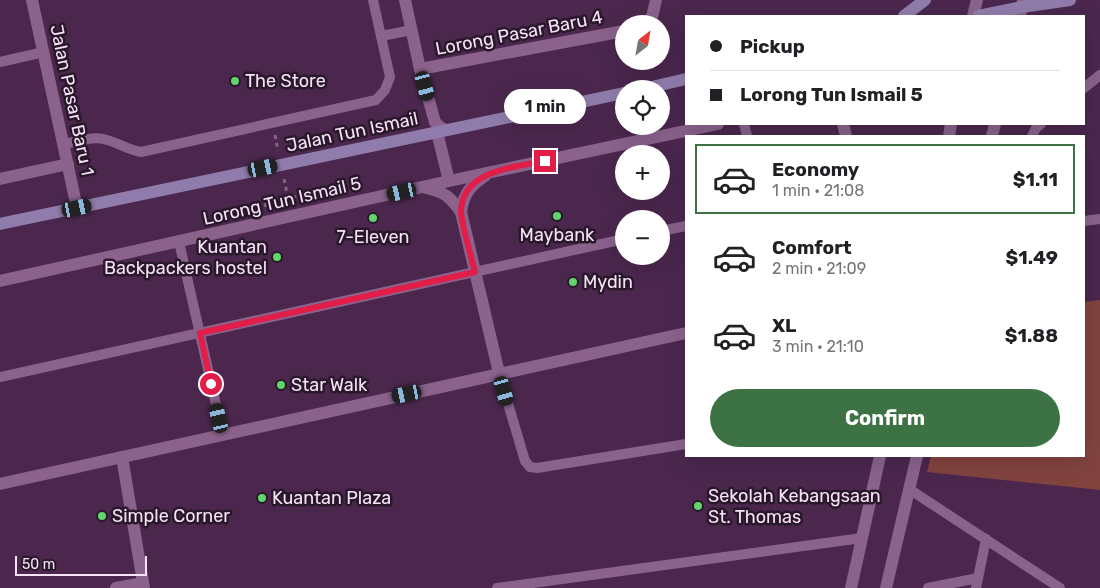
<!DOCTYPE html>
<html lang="en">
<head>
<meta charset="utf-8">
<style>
  body { margin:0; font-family:Rubik,sans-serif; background:#f2f2f2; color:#202124; height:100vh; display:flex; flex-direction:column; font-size:19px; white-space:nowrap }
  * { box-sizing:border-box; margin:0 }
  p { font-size:16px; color:#757577 }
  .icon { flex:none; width:28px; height:28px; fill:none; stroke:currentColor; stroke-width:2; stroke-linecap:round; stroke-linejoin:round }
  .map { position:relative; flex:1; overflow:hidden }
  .drawer { position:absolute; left:685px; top:135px; width:400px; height:322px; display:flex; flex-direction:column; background:#fff; border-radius:0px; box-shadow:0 5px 20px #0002 }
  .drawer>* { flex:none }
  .banner { position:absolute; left:685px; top:15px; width:400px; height:110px; border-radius:0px; box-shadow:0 5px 20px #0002; display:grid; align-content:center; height:110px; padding:0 25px; background:#fff }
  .needle { width:32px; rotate:31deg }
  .controls { position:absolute; left:615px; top:15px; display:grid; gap:10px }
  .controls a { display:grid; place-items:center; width:55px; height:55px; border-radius:50%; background:#fff; box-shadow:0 5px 20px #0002; font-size:25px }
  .scale { position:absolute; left:15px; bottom:12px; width:132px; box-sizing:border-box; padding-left:5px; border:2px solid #f8e2f9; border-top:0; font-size:14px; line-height:18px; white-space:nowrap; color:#f8e2f9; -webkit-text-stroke:4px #281829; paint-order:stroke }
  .end { position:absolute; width:22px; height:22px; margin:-11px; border:6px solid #e11d48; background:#fff; box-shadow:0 0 0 2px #fff }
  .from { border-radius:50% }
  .bubble { position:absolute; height:35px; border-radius:18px; background:#fff; box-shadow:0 5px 20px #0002; font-size:16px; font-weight:700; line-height:35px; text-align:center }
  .car { position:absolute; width:15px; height:30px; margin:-15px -8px; border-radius:6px; box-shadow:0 0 4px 1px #0007; background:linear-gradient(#222 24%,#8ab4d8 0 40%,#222 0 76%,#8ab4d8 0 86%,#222 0) }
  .banner b { display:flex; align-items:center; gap:18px; height:48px; font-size:19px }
  .banner b+b { border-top:1px solid #e0e0e0 }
  .banner i { width:12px; height:12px; background:#202124 }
  ul { padding:9px 0 0; list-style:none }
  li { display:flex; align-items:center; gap:15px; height:70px; margin:0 10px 8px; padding:0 15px; border:2px solid transparent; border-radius:0px }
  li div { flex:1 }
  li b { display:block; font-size:19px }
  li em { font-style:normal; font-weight:700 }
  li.selected { border-color:#3d7244 }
  li>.icon { width:45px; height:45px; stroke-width:1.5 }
  .action { display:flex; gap:10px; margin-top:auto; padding:10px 25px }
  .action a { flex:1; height:58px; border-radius:30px; background:#3d7244; color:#fff; font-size:20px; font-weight:700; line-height:58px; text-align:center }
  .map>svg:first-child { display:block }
  .pitch { fill:#82433f }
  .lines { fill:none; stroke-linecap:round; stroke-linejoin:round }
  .path { stroke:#836485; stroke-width:3; stroke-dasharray:4 4; stroke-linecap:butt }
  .service { stroke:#8a628c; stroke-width:10 }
  .minor { stroke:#8a628c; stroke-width:12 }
  .tertiary { stroke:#8a628c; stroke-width:12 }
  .secondary { stroke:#907cac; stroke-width:12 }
  .route { stroke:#e11d48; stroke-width:6 }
  .poi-dot { fill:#61d46a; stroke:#281829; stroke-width:2 }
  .labels { text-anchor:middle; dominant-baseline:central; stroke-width:5; stroke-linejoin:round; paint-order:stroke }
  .street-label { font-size:18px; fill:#f8e2f9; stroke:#281829 }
  .poi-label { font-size:18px; fill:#f8e2f9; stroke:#281829; text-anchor:start }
</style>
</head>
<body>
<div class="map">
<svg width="1100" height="588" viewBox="0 0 1100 588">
  <rect width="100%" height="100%" fill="#4b274e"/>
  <polygon class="pitch" points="1100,300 1100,490 927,472 931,456 1084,456 1084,302"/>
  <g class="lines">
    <g class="path">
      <polyline points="275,135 278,151"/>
      <polyline points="284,179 288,198"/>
      <polyline points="266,207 265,203 308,194 308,198"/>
    </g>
    <g class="service">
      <polyline points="381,36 412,30"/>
      <polyline points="0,62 44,52"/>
      <polyline points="1084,88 1100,75"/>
      <polyline points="744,124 747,136"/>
      <polyline points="1032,136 1036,128 1041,124"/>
      <path d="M64 144C78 142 93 135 107 140 119 143 128 150 141 152L376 100 385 90 390 77 373 0"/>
      <polyline points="1084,221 1100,219"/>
      <polyline points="661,231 686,226"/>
      <polyline points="179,242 223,435"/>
      <polyline points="499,373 525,461 530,467 537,468 686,444"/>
      <polyline points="0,377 624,239"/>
      <polyline points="909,489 1060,588"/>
      <polyline points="497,588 862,538"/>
      <polyline points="928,588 978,578"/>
      <polyline points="976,588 986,539"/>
    </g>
    <g class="minor">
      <polyline points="32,0 77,208"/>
      <polyline points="405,0 420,69 435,122 440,127 446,130"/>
      <polyline points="644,24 652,17 656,0"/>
      <polyline points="420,69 624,31"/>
      <polyline points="843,124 846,136"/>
      <polyline points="437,132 449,181"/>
      <path d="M486 175C470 186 464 193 461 212L499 373"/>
      <polyline points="0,179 68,164"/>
      <path d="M426 188C445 192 450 197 461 212"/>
      <polyline points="0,281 449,181 718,124"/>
      <polyline points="122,457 144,588"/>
      <polyline points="0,484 686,333"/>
      <polyline points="116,588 143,583"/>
    </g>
    <g class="tertiary">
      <polyline points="973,16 977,0"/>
      <polyline points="1020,16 1023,0"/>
      <polyline points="949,136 951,124"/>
      <polyline points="992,136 995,124"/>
      <polyline points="851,588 880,456"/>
      <polyline points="886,588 917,456"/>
    </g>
    <g class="secondary">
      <polyline points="904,16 925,0"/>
      <polyline points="978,16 1022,7 1070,0"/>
      <polyline points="643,89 686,79"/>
      <polyline points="0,224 624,93"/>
    </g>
  </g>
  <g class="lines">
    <path class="route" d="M211 384 200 333 475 272C471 255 462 227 461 212 461 170 515 167 545 161"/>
  </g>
  <g class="poi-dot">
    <circle cx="235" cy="81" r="5"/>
    <circle cx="557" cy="216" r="5"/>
    <circle cx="373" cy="218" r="5"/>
    <circle cx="277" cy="257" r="5"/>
    <circle cx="573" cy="282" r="5"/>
    <circle cx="281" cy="385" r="5"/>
    <circle cx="262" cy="498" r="5"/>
    <circle cx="698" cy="506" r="5"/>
    <circle cx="102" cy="516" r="5"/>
  </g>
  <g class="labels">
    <g class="street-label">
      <text transform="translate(519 33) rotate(-11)">Lorong Pasar Baru 4</text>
      <text transform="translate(72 100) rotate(78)">Jalan Pasar Baru 1</text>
      <text transform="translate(352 132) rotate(-12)">Jalan Tun Ismail</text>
      <text transform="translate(282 201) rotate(-13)">Lorong Tun Ismail 5</text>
    </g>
    <g class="poi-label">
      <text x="245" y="81">The Store</text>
      <text x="557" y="235" text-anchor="middle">Maybank</text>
      <text x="373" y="237" text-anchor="middle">7-Eleven</text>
      <text x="267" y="247" text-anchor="end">Kuantan<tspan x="267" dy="21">Backpackers hostel</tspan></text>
      <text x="583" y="282">Mydin</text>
      <text x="291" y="385">Star Walk</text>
      <text x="708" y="496">Sekolah Kebangsaan<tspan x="708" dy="21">St. Thomas</tspan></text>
      <text x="272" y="498">Kuantan Plaza</text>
      <text x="112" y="516">Simple Corner</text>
    </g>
  </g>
</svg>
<div class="controls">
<a><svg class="needle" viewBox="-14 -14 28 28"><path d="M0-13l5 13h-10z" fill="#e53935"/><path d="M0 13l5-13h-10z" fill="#757577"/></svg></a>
<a><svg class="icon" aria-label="locate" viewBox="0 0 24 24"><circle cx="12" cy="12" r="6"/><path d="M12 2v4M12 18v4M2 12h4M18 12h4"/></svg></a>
<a>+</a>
<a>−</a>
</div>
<div class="scale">50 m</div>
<i class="end from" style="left:211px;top:384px"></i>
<i class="end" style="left:545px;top:161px"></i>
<div class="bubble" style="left:504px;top:89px;width:82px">1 min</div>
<i class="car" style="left:425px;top:86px;rotate:165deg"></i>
<i class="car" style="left:263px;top:168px;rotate:78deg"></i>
<i class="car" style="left:402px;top:192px;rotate:257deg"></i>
<i class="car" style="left:77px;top:208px;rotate:78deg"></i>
<i class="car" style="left:504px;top:391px;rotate:164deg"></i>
<i class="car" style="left:407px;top:394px;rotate:258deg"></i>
<i class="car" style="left:219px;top:418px;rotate:347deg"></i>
<div class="banner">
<b><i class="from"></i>Pickup</b>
<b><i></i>Lorong Tun Ismail 5</b>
</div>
<section class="drawer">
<ul>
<li class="selected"><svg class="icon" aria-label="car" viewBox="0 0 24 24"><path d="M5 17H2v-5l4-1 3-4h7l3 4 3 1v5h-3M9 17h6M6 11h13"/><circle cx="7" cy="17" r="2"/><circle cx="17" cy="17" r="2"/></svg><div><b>Economy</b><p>1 min · 21:08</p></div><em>$1.11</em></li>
<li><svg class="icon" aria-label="car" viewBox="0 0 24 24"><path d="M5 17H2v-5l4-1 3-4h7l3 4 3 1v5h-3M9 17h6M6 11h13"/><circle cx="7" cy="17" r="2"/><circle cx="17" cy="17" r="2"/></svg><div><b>Comfort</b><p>2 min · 21:09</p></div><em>$1.49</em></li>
<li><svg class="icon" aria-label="car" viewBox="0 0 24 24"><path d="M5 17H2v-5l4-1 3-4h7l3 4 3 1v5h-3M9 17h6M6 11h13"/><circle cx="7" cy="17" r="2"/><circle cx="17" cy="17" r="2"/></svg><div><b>XL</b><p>3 min · 21:10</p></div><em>$1.88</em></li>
</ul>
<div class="action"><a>Confirm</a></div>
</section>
</div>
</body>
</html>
